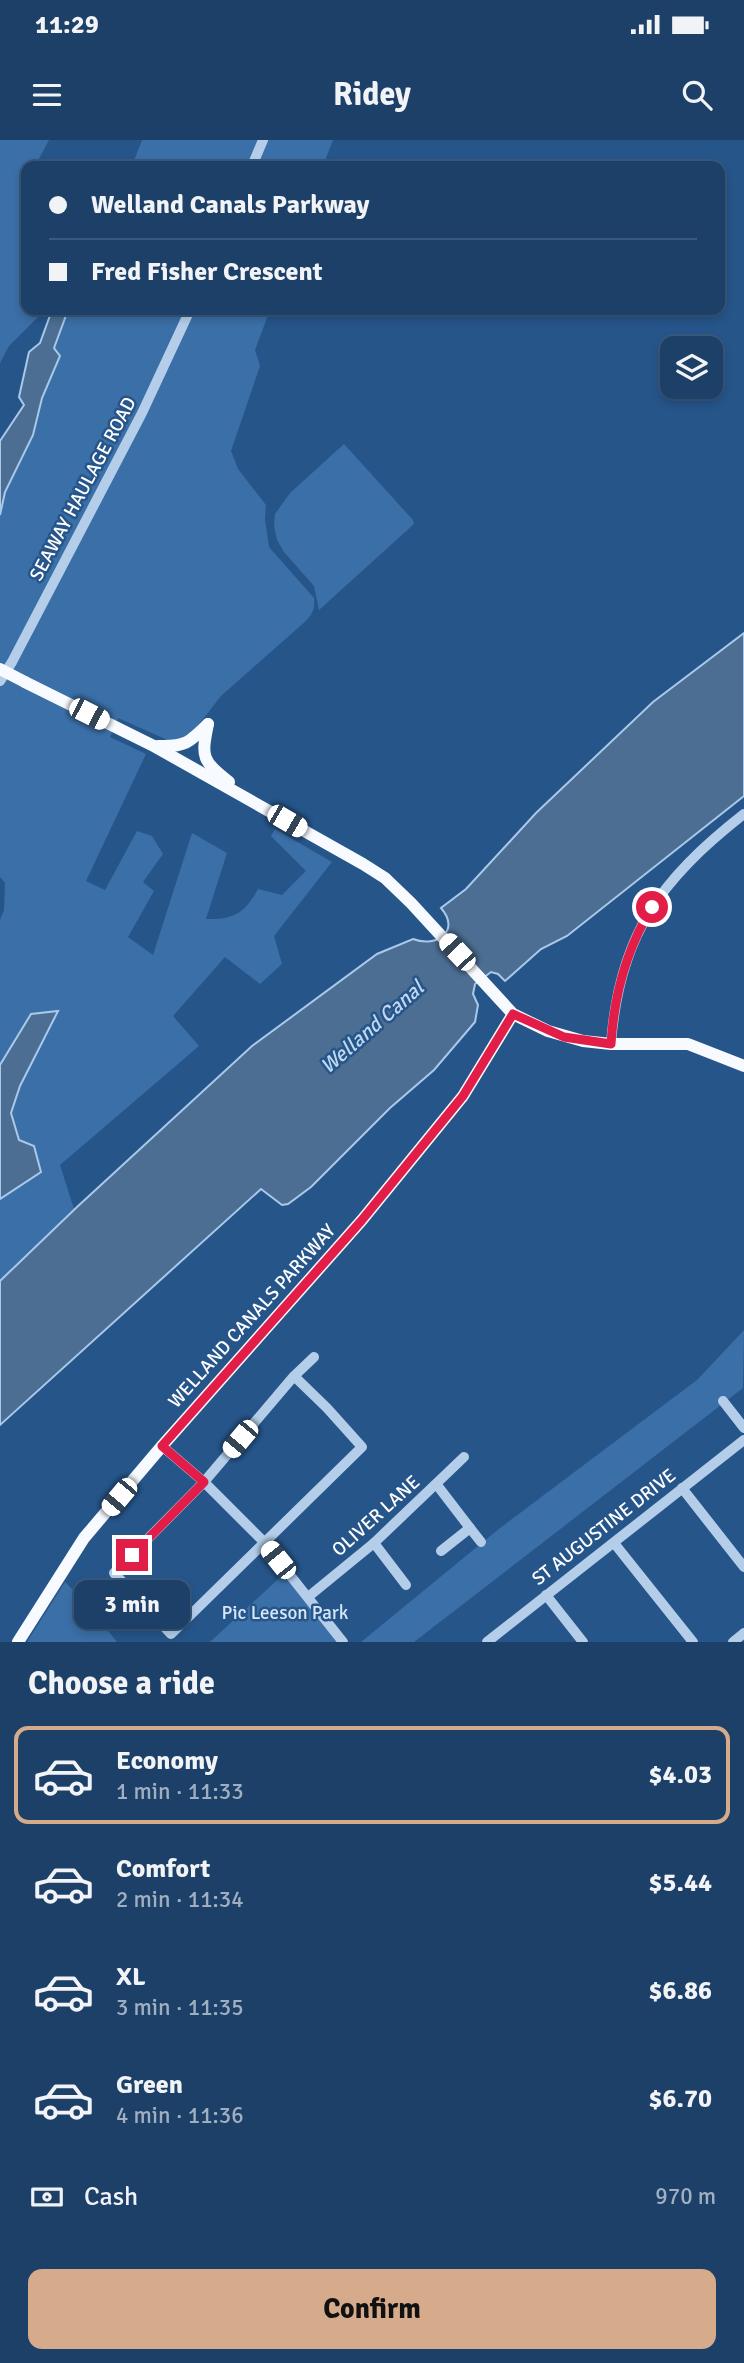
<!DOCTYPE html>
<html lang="en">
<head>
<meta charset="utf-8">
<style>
  body { margin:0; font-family:Signika,sans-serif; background:#25476e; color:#f1f3f6; height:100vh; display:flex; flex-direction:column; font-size:26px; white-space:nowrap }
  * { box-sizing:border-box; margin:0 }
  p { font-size:23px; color:#a0afc0 }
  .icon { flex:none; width:38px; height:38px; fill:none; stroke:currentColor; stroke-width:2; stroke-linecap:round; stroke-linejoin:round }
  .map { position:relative; height:1502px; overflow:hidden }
  .drawer { display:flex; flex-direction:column; background:#1c4068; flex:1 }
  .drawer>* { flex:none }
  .hud { position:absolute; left:21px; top:21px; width:704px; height:154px; border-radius:14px; box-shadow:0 4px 10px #0003,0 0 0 2px #3a597c; display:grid; align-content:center; height:154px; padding:0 28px; background:#1c4068 }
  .tools { position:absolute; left:660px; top:196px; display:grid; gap:14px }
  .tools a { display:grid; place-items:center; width:63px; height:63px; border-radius:14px; background:#1c4068; box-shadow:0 4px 10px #0003,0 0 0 2px #3a597c; font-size:35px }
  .end { position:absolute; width:32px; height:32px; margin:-16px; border:9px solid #e11d48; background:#fff; box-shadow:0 0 0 4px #fff }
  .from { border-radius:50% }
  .bubble { position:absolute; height:49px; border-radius:14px; background:#1c4068; box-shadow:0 4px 10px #0003,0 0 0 2px #3a597c; font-size:23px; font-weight:700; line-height:49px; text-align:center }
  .car { position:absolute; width:21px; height:42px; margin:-21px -10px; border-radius:9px; box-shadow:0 0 5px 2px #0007; background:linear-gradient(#fff 24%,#345 0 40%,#fff 0 76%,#345 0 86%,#fff 0) }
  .hud b { display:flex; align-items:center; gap:24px; height:66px; font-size:26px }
  .hud b+b { border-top:2px solid #3a597c }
  .hud i { width:18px; height:18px; background:#f1f3f6 }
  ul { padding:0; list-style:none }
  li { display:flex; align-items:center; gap:21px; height:98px; margin:0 14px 10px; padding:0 14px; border:4px solid transparent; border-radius:14px }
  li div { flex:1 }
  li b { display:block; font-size:26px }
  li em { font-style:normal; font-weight:700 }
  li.current { border-color:#d6ab8b }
  li>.icon { width:63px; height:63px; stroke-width:1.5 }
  h2 { padding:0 28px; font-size:32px; line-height:84px }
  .pay { display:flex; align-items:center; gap:18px; height:77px; padding:0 28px; font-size:26px }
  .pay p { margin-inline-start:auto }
  .button { display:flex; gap:14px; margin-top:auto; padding:14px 28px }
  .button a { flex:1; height:80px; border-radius:14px; background:#d6ab8b; color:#111; font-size:28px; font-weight:700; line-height:80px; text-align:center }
  .status { display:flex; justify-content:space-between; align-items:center; height:49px; padding:0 35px; background:#1c4068; direction:ltr }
  .status svg { height:19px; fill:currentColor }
  header { display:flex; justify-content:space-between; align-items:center; height:91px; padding:0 28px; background:#1c4068; font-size:32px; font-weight:700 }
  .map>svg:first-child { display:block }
  .green { fill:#3b6fa7 }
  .water { fill:#4c6e92; stroke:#a9c9ea; stroke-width:2 }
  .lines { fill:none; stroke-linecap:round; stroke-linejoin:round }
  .minor { stroke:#b4ceea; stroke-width:10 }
  .major { stroke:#f7fafe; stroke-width:12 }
  .major-bridge { stroke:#f7fafe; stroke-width:12 }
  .route { stroke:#e11d48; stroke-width:9 }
  .labels { text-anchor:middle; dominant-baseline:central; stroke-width:5; stroke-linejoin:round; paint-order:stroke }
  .street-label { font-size:19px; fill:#fff; stroke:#26558a }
  .park-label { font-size:19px; fill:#d8e7f7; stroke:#26558a }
  .water-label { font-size:21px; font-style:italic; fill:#c0d8f1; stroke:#26558a }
</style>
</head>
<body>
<div class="status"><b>11:29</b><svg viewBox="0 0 49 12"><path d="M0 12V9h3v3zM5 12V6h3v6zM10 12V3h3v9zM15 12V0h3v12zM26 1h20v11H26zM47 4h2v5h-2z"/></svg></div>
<header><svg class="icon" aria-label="menu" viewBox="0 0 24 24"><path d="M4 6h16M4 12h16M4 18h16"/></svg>Ridey<svg class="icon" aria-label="search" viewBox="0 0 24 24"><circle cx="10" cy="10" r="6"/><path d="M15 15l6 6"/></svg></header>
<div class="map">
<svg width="744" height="1502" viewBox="0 0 744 1502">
  <rect width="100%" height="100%" fill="#26558a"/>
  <g class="green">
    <polygon points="0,0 49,0 35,26 26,26 26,90 20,115 23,119 26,116 26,170 45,170 9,206 0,223"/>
    <polygon points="142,0 333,0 323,26 132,26"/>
    <path d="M68 170H270L255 210 260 226 231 311 238 329 266 365 265 379 269 407 314 458C315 468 313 473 307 480L221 556 186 601 172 602 118 578 110 597 146 614 86 741 105 750 137 691 152 696 163 714 143 742 154 751 128 797 153 815 192 693 227 713 206 779C234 780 245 773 258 749L282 755 306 731 271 696 275 689 332 722 274 796 282 824 260 844 225 817 173 876 199 906 60 1025 74 1069 0 1141V1059L41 1032C31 1016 11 993 11 973 11 954 48 892 58 872L31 874 0 925V780L4 770 5 743 0 737V375L5 352 33 295 42 258 60 216 54 208Z"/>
    <polygon points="344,304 413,380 414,384 319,470 314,446 284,412 277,400 274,386 275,374 290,353"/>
    <polygon points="744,1190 743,1248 414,1502 361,1502 500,1388 697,1240"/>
    <polygon points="288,1430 347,1502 210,1502"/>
    <polygon points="65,1442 87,1464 117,1502 27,1502"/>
  </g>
  <g class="water">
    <polygon points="52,170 68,170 54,208 60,216 42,258 33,295 5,352 0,375 0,301 24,265 19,257 29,212 40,203"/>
    <path d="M744 493V656L567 796 541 809 505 841 498 834 491 832 475 844 473 854 478 865 475 882 434 930 390 968 311 1047 288 1064 282 1065 261 1049 0 1285V1141L77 1067 252 906 377 814 413 799C437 808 461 791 441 768L466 749 536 673 653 562Z"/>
    <polygon points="58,871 20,946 11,973 19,1000 34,1006 41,1032 0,1059 0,925 31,874"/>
  </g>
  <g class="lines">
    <g class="minor">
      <polyline points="252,26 263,0"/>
      <polyline points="0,541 12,522 142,273 190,170"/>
      <path d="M611 904C619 795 660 740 744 674"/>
      <polyline points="294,1236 327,1268 362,1307 171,1494 114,1433 204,1342 294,1236 314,1217"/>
      <polyline points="723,1261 744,1288"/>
      <polyline points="162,1306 204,1342 263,1401 343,1502"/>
      <polyline points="437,1345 470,1388 441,1411"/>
      <polyline points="682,1348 744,1427"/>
      <polyline points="470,1388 481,1402"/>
      <polyline points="374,1403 406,1445"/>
      <polyline points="614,1403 693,1502"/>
      <polyline points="546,1455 583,1502"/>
      <polyline points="308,1457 374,1403 464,1317"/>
      <polyline points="487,1502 744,1300"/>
      <polyline points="733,1502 744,1493"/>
    </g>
    <g class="major">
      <polyline points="25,542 152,605 363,724 385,738 411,763 513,874 548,891 583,901 611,904 688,904 744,926"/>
      <path d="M208 584C201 618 202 620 229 642"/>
      <path d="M158 606C185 607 189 603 208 584"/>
      <polyline points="18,1502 84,1398 162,1306 362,1080 463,956 513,874"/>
    </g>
    <polyline class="major-bridge" points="0,529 25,542"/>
  </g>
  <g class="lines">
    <path class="route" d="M132 1415 204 1342 162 1306 362 1080 463 956 513 874 564 897 611 904C614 854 626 810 652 767"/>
  </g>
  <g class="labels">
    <g class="street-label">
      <text transform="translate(83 349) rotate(-62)">SEAWAY HAULAGE ROAD</text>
      <text transform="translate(252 1176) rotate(-48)">WELLAND CANALS PARKWAY</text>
      <text transform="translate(376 1376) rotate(-42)">OLIVER LANE</text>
      <text transform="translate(604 1387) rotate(-38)">ST AUGUSTINE DRIVE</text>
    </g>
    <g class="park-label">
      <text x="285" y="1473">Pic Leeson Park</text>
    </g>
    <g class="water-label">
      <text transform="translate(372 887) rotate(-41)">Welland Canal</text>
    </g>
  </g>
</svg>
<div class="tools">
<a><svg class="icon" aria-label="layers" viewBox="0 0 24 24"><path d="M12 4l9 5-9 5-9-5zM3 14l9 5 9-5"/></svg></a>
</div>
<i class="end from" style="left:652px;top:767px"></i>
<i class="end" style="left:132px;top:1415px"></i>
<div class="bubble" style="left:74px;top:1440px;width:116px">3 min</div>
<i class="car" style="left:89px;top:574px;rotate:117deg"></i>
<i class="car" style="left:287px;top:681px;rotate:120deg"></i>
<i class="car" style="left:457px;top:812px;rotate:317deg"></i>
<i class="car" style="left:240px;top:1299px;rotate:220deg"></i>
<i class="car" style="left:119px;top:1357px;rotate:220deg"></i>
<i class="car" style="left:278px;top:1420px;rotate:321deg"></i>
<div class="hud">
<b><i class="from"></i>Welland Canals Parkway</b>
<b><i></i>Fred Fisher Crescent</b>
</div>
</div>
<section class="drawer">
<h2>Choose a ride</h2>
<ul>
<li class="current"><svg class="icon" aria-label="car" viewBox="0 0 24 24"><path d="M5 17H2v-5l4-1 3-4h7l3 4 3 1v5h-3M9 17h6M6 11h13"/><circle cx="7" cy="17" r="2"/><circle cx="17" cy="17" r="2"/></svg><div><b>Economy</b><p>1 min · 11:33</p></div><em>$4.03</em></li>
<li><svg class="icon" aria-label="car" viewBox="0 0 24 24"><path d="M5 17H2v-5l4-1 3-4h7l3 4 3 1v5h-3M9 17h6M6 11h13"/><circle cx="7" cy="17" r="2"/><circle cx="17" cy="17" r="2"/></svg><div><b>Comfort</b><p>2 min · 11:34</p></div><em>$5.44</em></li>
<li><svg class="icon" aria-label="car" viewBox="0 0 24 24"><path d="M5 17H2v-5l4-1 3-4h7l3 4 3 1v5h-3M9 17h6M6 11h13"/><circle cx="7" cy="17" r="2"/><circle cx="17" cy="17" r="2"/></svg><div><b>XL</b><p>3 min · 11:35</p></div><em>$6.86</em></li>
<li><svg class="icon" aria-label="car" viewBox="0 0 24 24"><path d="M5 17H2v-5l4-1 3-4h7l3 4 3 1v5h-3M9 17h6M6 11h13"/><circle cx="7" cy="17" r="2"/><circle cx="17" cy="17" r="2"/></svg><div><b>Green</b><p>4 min · 11:36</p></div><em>$6.70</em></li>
</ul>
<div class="pay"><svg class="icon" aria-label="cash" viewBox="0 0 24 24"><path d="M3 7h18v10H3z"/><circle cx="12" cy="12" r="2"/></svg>Cash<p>970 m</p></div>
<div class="button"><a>Confirm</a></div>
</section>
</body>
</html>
